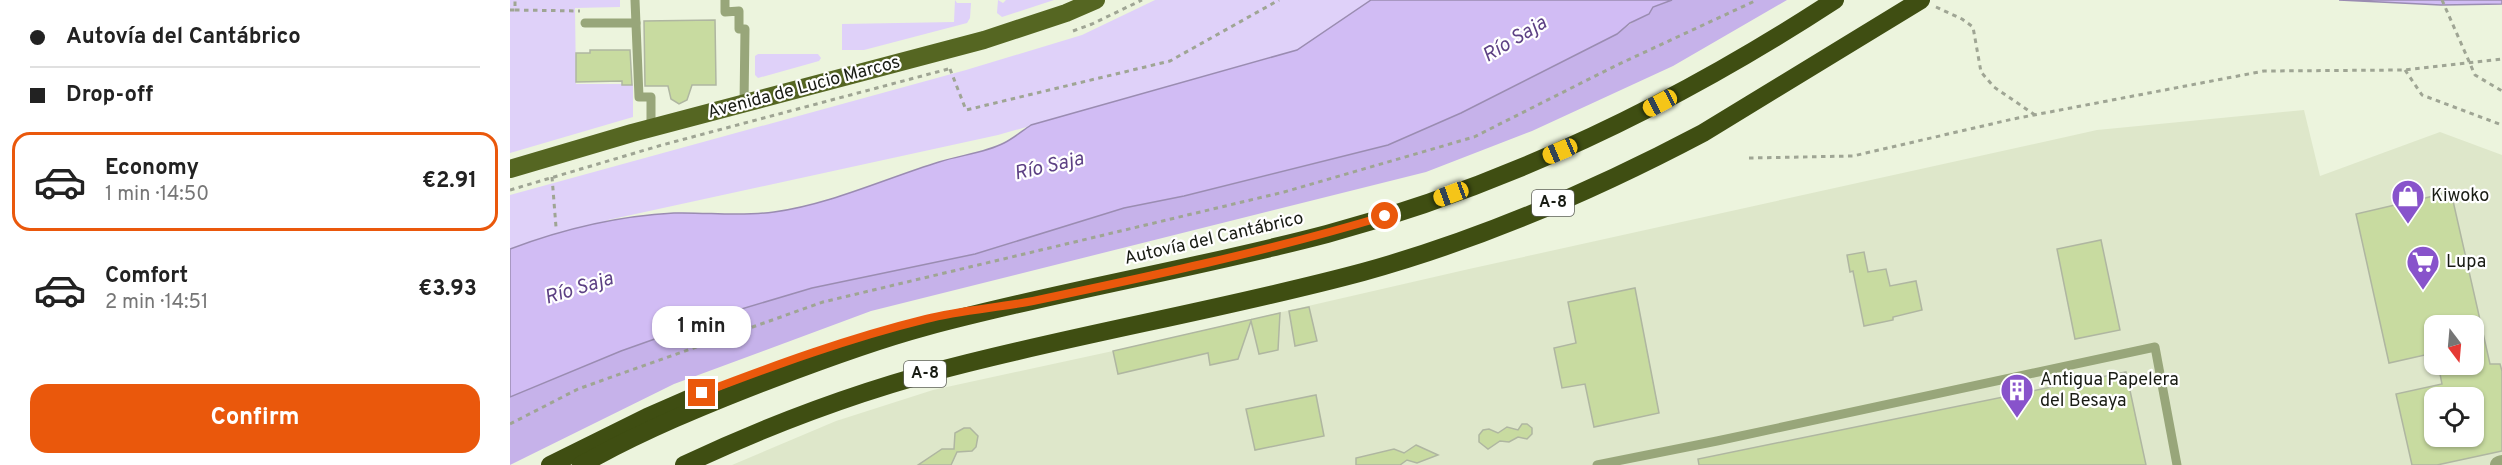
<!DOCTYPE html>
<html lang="en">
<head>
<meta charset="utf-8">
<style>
  body { margin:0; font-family:Overpass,sans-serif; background:#f6f6f6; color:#222; height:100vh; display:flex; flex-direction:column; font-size:22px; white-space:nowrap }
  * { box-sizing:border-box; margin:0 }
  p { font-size:20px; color:#767676 }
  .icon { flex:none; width:33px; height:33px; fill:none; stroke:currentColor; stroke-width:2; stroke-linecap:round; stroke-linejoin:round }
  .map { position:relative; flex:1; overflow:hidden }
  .details { display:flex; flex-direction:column; background:#fff; width:510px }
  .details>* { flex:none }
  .guide { display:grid; align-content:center; height:132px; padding:0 30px; background:#fff }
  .needle { width:39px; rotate:164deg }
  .buttons { position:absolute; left:1914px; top:315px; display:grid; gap:12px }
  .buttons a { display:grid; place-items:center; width:60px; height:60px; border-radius:12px; background:#fff; box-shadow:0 2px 4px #0004; font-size:30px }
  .end { position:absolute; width:27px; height:27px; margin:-14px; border:8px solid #ea580c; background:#fff; box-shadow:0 0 0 3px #fff }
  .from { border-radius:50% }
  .bubble { position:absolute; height:42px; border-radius:18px; background:#fff; box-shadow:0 2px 4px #0004; font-size:20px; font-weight:700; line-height:42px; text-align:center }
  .car { position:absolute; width:18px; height:36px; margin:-18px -9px; border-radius:8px; box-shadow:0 0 4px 2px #0007; background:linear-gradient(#f5c518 24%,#345 0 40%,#f5c518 0 76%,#345 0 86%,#f5c518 0) }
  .guide b { display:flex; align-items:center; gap:21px; height:57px; font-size:22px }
  .guide b+b { border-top:2px solid #e0e0e0 }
  .guide i { width:15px; height:15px; background:#222 }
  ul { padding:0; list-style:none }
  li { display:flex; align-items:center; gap:18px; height:99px; margin:0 12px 9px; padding:0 18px; border:3px solid transparent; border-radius:18px }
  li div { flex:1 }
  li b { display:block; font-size:22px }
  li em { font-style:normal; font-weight:700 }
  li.active { border-color:#ea580c }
  li>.icon { width:54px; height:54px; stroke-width:1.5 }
  .cta { display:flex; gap:12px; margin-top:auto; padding:12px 30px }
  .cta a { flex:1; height:69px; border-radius:18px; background:#ea580c; color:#fff; font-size:24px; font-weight:700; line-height:69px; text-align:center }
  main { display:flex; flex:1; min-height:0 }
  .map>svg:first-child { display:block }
  .built { fill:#dee7ca; fill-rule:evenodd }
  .green { fill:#dfd1f9 }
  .forest { fill:#c6b2ea }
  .water { fill:#d1bcf4; stroke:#9a8cb1; stroke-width:1.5 }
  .building { fill:#c8dba0; stroke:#afb6a1; stroke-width:1.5; fill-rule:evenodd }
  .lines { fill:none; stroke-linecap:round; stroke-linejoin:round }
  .path { stroke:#9fa594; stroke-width:3; stroke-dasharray:4.5 4.5; stroke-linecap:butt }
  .lane { stroke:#98a67a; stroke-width:9 }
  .street { stroke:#98a67a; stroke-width:18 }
  .primary { stroke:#562; stroke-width:18 }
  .highway { stroke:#3f4e12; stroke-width:18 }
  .route { stroke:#ea580c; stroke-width:8 }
  .labels { text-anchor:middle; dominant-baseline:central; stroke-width:4.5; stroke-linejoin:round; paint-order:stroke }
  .shield { fill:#fff; stroke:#5e605a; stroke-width:1.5 }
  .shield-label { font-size:16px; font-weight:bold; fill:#191c14 }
  .street-label { font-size:18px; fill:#191c14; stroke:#fff }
  .poi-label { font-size:18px; fill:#191c14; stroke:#fff; text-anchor:start }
  .water-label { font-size:20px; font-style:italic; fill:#5d4184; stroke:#fff }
</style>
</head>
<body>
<main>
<section class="details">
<div class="guide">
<b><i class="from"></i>Autovía del Cantábrico</b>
<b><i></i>Drop-off</b>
</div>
<ul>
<li class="active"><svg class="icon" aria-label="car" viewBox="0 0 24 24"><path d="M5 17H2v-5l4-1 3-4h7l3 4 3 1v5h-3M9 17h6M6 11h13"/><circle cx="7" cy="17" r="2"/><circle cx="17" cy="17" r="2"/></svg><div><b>Economy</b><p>1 min · 14:50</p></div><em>€2.91</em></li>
<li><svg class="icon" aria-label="car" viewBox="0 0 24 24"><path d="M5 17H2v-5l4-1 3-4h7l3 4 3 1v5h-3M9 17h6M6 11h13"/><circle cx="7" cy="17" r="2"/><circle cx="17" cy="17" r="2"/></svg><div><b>Comfort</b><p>2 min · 14:51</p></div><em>€3.93</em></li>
</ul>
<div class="cta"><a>Confirm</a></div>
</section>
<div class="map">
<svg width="1992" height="465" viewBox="0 0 1992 465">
  <rect width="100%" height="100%" fill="#ecf4dd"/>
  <path class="built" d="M1794 110 1810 176 1930 132 1992 155V465H222L326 421 423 390 603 351 959 269 1587 130ZM1924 326H1964V364H1924ZM1924 398H1964V436H1924Z"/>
  <g class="green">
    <polygon points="0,0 110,0 110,7 65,8 66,84 123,84 123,117 0,153"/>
    <polygon points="445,0 447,3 461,3 460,18 457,23 354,50 332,50 332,24 444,22"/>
    <polygon points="488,0 493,3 496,0 544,0 492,17 487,13"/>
    <polygon points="645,0 861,0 787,50 488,135 98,220 0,263 0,195 456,70 572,35"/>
    <polygon points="248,54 308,54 311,58 309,61 248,78 245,75 245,56"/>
  </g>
  <polygon class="forest" points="1162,0 1277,0 1163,66 1022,131 916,172 361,311 164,384 0,465 0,375 302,288 465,254 614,208 674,196 878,145 951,113 1107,34 1143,7"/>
  <g class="water">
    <path d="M861 0H1162L1143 7 1139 14 1120 23 1107 34 951 113 878 145 674 196 614 208 465 254 302 288 218 313 111 351 0 397V249C53 229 107 216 164 213 197 212 230 217 264 212 321 204 374 179 429 162 450 155 475 153 494 143 504 138 512 131 521 125L787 50Z"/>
    <polygon points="1829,0 1992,0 1992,4 1931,5"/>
  </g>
  <g class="building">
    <polygon points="205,20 206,85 182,85 177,100 169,104 161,99 158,86 135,86 134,21"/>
    <polygon points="80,50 120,50 122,85 112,85 112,81 66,82 66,53 80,53"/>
    <path d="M1941 192 1980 364H1990L1992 371V451L1927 465H1902L1886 394 1932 384 1928 364H1964V326H1924V353L1879 363 1846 214ZM1924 398H1964V436H1924Z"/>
    <polygon points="1591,240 1610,330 1565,339 1547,249"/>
    <polygon points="1354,252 1358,272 1376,269 1380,286 1406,281 1412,310 1383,317 1383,320 1354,326 1343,271 1340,272 1337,255"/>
    <polygon points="1125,288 1149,413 1084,427 1075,384 1052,388 1044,348 1066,343 1058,302"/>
    <polygon points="799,307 807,341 785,346 779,311"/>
    <polygon points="770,313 768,350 749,354 741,321 728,359 700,365 698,353 608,374 603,351"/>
    <polygon points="1616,372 1636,465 1189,465 1188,459"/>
    <polygon points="806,395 814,436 745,450 736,409"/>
    <polygon points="1012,424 1017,424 1022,428 1022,434 1017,439 1008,437 999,442 990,441 978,449 969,442 969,435 973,430 979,429 988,433 997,427 1008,430"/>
    <polygon points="454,428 460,428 468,436 466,447 462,451 447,452 441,465 408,465 432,449 444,449 445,433"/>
    <polygon points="906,445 928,455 907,463 897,460 890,465 846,465 846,458 884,449 894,453"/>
  </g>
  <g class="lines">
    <g class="path">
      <polyline points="1932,0 1965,75 1992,91"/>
      <polyline points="1426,7 1452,19 1463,27 1471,72 1484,87 1525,115"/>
      <polyline points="0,10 5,10 5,0"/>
      <polyline points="5,10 70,11"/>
      <polyline points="563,31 582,24 632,0"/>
      <polyline points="440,69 456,110 660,61 769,0"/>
      <polyline points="1895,70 1912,95 1992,125"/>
      <polyline points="1239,158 1343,156 1503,119 1754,71 1895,70 1992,59"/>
      <polyline points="42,177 46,227"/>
      <polyline points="0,190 152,145 442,68"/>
      <polyline points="0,424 68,389 313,302 774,192 964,137 1107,65 1247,0"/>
    </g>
    <g class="lane">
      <polyline points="125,0 129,97 141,97 141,128"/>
      <polyline points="215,0 215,12 229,11 229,29 235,29 234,104"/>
      <polyline points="75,23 126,23"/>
      <polyline points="1087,465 1207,441 1645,347 1667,465"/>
    </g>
    <polyline class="street" points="1989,465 1992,464"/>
    <polyline class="primary" points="0,169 122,133 474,40 556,13 586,0"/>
    <g class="highway">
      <polyline points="40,465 137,417 192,393"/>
      <path d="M71 465C131 431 197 404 262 379 312 360 363 341 415 327 548 291 684 269 817 234 998 185 1169 102 1325 0"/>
      <path d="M174 465C265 422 360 387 458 363 589 330 723 307 853 272 969 240 1087 189 1193 133L1411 0"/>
    </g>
  </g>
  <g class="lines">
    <path class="route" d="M192 393C265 365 339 338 416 319 451 310 487 308 523 301 641 276 759 251 875 216"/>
  </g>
  <defs>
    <g id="shop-pin" transform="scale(1.725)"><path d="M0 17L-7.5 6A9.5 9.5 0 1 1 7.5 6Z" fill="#8853cb" stroke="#fff"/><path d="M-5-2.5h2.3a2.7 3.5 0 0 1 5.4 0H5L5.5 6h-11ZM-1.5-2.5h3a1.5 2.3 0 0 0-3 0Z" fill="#fff"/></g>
    <g id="supermarket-pin" transform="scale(1.725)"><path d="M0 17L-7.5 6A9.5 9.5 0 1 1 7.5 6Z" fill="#8853cb" stroke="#fff"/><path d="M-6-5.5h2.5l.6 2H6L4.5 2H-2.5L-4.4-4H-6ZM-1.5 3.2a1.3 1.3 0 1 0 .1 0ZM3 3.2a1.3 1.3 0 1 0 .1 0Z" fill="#fff"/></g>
    <g id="building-pin" transform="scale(1.725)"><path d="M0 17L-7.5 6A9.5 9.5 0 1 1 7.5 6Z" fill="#8853cb" stroke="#fff"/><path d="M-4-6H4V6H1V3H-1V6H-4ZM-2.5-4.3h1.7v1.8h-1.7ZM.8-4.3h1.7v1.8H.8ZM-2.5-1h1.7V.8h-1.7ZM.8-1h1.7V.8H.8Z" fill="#fff"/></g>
  </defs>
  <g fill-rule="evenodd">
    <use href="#shop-pin" x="1898" y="196"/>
    <use href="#supermarket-pin" x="1913" y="262"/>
    <use href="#building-pin" x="1507" y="390"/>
  </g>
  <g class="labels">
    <g class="shield">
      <rect x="1022" y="190" width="42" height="26" rx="4.5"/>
      <rect x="394" y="361" width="42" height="26" rx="4.5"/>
    </g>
    <g class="shield-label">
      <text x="1043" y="203">A-8</text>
      <text x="415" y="374">A-8</text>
    </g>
    <g class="street-label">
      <text transform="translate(294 88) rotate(-15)">Avenida de Lucio Marcos</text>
      <text transform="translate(704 239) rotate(-13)">Autovía del Cantábrico</text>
    </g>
    <g class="poi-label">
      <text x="1921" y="196">Kiwoko</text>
      <text x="1936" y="262">Lupa</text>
      <text x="1530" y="380">Antigua Papelera<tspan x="1530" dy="21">del Besaya</tspan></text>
    </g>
    <g class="water-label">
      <text transform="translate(1005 40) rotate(-31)">Río Saja</text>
      <text transform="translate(539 167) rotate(-13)">Río Saja</text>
      <text transform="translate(69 289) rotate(-17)">Río Saja</text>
    </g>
  </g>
</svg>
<div class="buttons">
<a><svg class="needle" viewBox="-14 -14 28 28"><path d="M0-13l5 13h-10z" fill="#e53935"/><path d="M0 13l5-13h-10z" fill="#767676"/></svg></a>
<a><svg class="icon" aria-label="locate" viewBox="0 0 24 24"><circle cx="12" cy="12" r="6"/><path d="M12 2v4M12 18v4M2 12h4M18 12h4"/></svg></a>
</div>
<i class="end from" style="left:875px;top:216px"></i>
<i class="end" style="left:192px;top:393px"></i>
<div class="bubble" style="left:142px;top:306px;width:99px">1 min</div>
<i class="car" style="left:1150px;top:103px;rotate:242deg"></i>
<i class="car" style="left:1050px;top:151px;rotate:247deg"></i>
<i class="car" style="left:941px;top:194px;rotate:250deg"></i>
</div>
</main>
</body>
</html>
